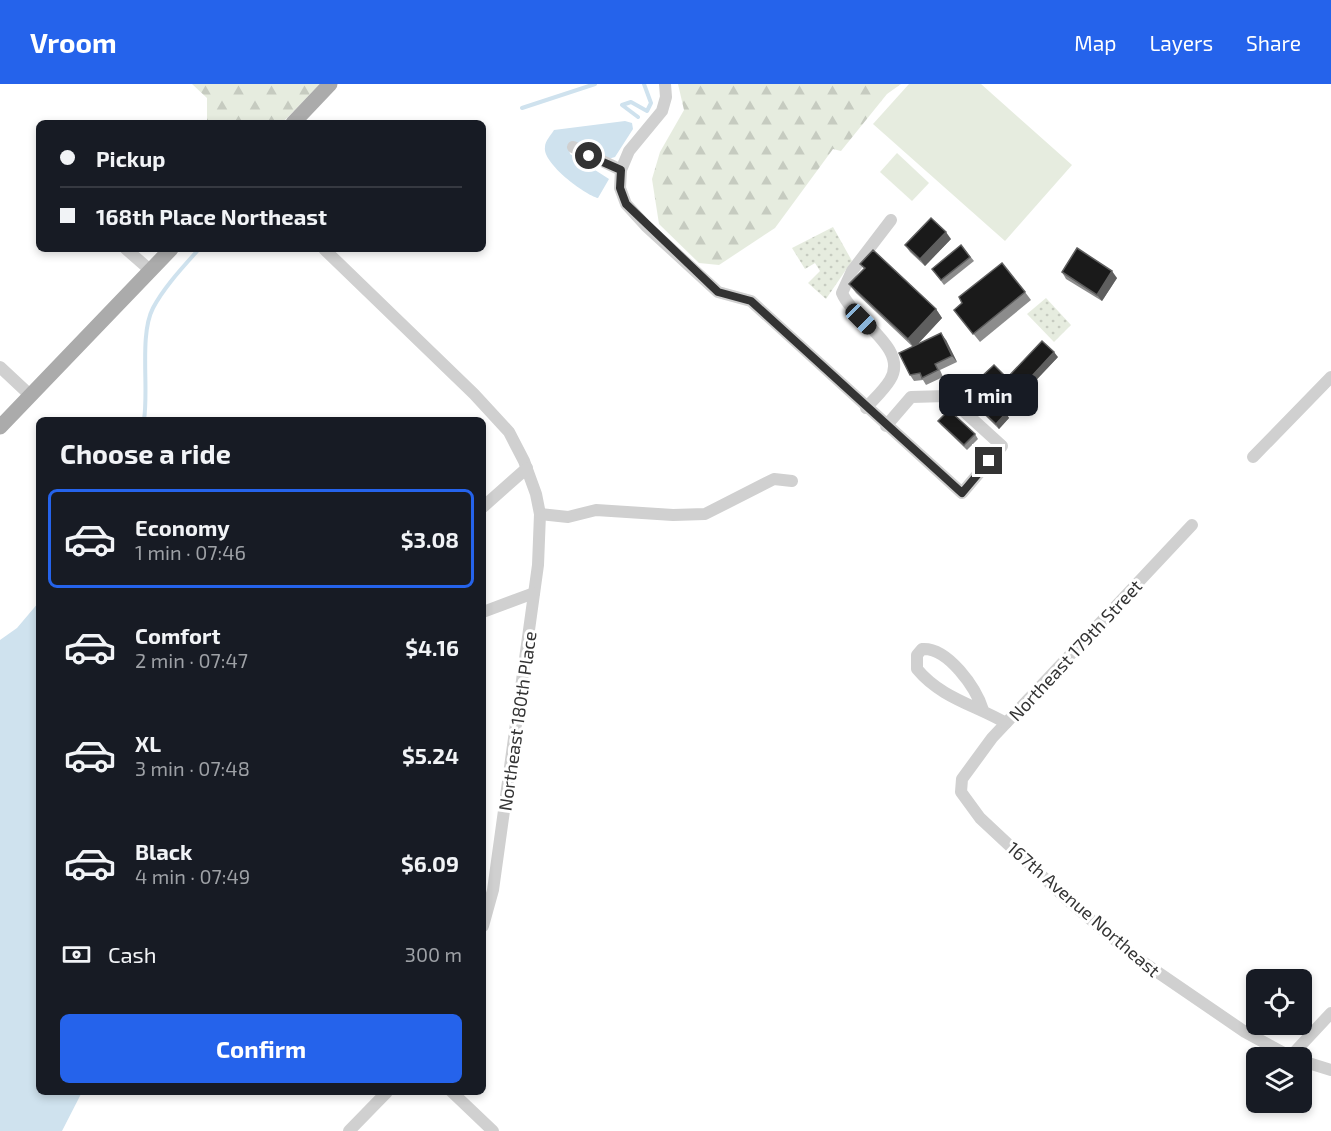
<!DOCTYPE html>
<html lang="en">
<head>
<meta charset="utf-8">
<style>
  body { margin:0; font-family:"Exo 2",sans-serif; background:#20242c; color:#f1f3f6; height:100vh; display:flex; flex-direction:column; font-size:22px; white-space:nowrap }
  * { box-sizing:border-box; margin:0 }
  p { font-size:20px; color:#9ea1a6 }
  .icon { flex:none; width:33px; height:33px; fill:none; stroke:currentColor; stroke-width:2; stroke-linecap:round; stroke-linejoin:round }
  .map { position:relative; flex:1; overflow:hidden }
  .side { position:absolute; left:36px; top:333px; width:450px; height:678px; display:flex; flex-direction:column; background:#171b24; border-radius:9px; box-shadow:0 3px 9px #0003 }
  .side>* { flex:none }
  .banner { position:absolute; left:36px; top:36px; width:450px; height:132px; border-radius:9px; box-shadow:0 3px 9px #0003; display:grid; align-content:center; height:132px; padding:0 24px; background:#171b24 }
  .buttons { position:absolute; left:1246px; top:885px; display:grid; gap:12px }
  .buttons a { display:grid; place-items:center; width:66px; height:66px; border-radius:9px; background:#171b24; box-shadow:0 3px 9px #0003; font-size:30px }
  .end { position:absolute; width:27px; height:27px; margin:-14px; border:8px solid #333; background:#fff; box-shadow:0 0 0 3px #fff }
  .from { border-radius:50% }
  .bubble { position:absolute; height:42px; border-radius:9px; background:#171b24; box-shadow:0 3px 9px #0003; font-size:20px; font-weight:700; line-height:42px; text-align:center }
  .car { position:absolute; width:18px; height:36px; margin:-18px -9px; border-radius:8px; box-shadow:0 0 4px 2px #0007; background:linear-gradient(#222 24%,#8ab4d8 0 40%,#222 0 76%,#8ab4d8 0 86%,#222 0) }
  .banner b { display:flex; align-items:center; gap:21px; height:57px; font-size:22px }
  .banner b+b { border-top:2px solid #363941 }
  .banner i { width:15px; height:15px; background:#f1f3f6 }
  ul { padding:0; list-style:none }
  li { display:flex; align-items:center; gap:18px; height:99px; margin:0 12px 9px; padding:0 12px; border:3px solid transparent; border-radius:9px }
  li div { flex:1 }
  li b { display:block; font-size:22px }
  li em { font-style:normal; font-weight:700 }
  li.current { border-color:#2563eb }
  li>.icon { width:54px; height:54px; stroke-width:1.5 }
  h2 { padding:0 24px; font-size:27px; line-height:72px }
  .pay { display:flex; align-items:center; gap:15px; height:66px; padding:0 24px; font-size:22px }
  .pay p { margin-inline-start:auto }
  .cta { display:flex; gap:12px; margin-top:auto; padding:12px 24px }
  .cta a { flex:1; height:69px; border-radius:9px; background:#2563eb; color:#fff; font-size:24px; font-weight:700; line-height:69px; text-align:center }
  header { display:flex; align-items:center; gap:36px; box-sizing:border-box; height:84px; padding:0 30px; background:#2563eb; color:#fff }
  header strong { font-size:28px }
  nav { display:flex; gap:33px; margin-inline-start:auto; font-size:21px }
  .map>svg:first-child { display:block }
  .grass { fill:url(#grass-dots) }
  .forest { fill:url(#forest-firs) }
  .garden { fill:#e6ecdf }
  .water { fill:#cfe2ee }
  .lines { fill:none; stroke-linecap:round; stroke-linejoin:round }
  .stream { stroke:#cfe2ee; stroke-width:4 }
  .minor { stroke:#d0d0d0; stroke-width:12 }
  .major { stroke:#ababab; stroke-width:15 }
  .wall { fill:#8c8c8c }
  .shaded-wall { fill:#5f5f5f }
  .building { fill:#1a1a1a; stroke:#5f5f5f; stroke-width:1.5 }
  .route { stroke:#333; stroke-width:8 }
  .labels { text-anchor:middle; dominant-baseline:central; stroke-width:6; stroke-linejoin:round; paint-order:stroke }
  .street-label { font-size:18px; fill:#333; stroke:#fff }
</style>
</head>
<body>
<header>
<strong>Vroom</strong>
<nav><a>Map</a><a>Layers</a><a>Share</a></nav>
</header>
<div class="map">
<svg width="1331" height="1047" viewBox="0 0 1331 1047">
  <defs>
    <pattern id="grass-dots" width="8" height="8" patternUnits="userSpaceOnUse" patternTransform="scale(1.5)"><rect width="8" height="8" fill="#e6ecdf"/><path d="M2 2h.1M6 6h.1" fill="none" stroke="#c6cbc0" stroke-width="1.8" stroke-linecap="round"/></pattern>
    <pattern id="forest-firs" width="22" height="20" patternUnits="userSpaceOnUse" patternTransform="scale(1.5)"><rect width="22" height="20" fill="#e6ecdf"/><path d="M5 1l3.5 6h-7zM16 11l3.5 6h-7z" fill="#c6cbc0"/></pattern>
  </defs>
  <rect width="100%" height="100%" fill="#fff"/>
  <g class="grass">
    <polygon points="833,143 852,177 826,215 808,199 820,187 815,179 805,185 792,164"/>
    <polygon points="1046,214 1071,241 1054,258 1027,230"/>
  </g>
  <g class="forest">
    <polygon points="192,0 320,0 282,39 207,39 207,14"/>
    <polygon points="678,0 901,0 887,10 841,67 833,65 775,144 719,181 699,179 659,140 652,95 660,68 684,26"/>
  </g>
  <g class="garden">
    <polygon points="909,0 981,0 1072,81 1005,157 873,40"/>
    <polygon points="897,69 929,99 912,117 880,88"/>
  </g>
  <g class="water">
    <path d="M625 37 632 39 633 45 615 73 608 75 569 64 570 70 609 95 598 114C585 111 542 79 545 63 545 57 551 51 554 46Z"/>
    <polygon points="39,518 39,1008 82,1008 62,1047 0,1047 0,556 17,544"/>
  </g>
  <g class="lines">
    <g class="stream">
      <polyline points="522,24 595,0"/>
      <polyline points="638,33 622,21 631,18 647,27 651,19 644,0"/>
      <path d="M144 336C149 304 139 251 153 224 164 203 183 183 199 165"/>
    </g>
    <g class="minor">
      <polyline points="665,0 666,13 662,27 629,67 621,86 620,104 626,120 646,142 718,208 751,217 962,409 1002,362 947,312 911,313 886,342"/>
      <polyline points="573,63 621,86"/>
      <polyline points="126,165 150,186"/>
      <polyline points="324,165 474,310 509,348 524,377 536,410 540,430 538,481 493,806 483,842"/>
      <polyline points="0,283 30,311"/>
      <path d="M866 324C874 315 884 306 890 296 910 264 853 236 842 209L852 187 891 136"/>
      <polyline points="1253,373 1331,293"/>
      <polyline points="483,423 527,384"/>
      <polyline points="540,430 568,433 596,426 673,431 705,430 774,395 792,397"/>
      <polyline points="1192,441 992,654 962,695 961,708 980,734 1071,819 1134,872 1245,948 1293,974"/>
      <polyline points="483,528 534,509"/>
      <path d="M983 626C976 604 948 563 922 565L917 571V585C941 614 975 621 1006 639"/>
      <polyline points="1290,973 1331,929"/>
      <polyline points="1302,977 1331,986"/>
      <polyline points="452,1008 493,1047"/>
      <polyline points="349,1047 387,1008"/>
    </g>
    <g class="major">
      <polyline points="293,39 330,0"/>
      <polyline points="0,343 171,165"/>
    </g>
  </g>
  <g class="wall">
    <polygon points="951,155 925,182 910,168 905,161"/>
    <polygon points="961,161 974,177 944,201 932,185"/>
    <polygon points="860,180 936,225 942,234 917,261 946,256 957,278 940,286 943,293 926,301 923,296 914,297 910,291 913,263 856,209 849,200 864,185"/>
    <polygon points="1062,188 1117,194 1102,217 1066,195"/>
    <polygon points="1025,208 1031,216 980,258 954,226"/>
    <polygon points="1058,273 1023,310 1025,314 1007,331 1009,334 999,345 972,319 968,314 983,297 980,294 1007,294"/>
    <polygon points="938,337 975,350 978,355 967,366 941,341"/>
  </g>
  <g class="shaded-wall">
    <polygon points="946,148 951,155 925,182 920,175"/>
    <polygon points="1112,187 1117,194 1102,217 1097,211"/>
    <polygon points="936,225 942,234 914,264 908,255"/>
    <polygon points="941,249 946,256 957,278 952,272"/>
    <polygon points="1054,268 1058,273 1023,310 1019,306"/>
    <polygon points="1006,329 1009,334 999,345 996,340"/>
  </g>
  <g class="building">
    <polygon points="931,134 946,148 920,175 905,161"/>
    <polygon points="961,161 970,173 941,196 932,185"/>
    <polygon points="1077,164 1112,187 1097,211 1062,188"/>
    <polygon points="873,166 936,225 908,255 849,200 865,184 860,180"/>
    <polygon points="1002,179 1025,208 973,250 954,226 962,219 959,213"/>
    <polygon points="941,249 952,272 935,280 938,286 922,294 920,289 910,291 899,269"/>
    <polygon points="1042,257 1054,268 1019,306 1022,308 1003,327 1006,329 996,340 968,314 983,297 980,294 994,281 1007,294"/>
    <polygon points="949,326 975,350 964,361 938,337"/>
  </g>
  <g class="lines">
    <polyline class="route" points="589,72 621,86 620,104 626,120 718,208 751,217 962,409 989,377"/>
  </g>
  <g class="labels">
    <g class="street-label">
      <text transform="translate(1075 566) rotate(-47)">Northeast 179th Street</text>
      <text transform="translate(517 637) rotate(-82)">Northeast 180th Place</text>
      <text transform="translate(1084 825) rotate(41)">167th Avenue Northeast</text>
    </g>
  </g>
</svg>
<div class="buttons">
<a><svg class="icon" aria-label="locate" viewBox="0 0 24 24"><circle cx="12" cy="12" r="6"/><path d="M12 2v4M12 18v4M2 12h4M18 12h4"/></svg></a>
<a><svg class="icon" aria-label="layers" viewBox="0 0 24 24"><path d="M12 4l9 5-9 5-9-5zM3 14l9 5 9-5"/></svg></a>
</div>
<i class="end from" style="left:589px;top:72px"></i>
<i class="end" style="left:989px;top:377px"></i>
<div class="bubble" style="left:939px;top:290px;width:99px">1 min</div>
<i class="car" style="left:861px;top:235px;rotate:135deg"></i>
<div class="banner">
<b><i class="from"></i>Pickup</b>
<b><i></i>168th Place Northeast</b>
</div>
<section class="side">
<h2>Choose a ride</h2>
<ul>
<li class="current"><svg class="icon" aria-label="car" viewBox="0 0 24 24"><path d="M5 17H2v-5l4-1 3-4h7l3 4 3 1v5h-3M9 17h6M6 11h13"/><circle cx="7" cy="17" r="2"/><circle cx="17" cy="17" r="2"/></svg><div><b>Economy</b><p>1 min · 07:46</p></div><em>$3.08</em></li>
<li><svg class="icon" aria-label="car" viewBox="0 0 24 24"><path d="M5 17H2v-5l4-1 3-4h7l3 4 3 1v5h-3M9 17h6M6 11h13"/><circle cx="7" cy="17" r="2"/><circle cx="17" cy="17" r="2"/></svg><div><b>Comfort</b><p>2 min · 07:47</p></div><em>$4.16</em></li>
<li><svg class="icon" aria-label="car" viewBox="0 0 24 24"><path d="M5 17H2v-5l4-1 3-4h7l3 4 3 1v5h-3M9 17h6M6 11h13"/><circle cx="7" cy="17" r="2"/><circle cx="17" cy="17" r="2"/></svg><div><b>XL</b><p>3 min · 07:48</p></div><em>$5.24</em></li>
<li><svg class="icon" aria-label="car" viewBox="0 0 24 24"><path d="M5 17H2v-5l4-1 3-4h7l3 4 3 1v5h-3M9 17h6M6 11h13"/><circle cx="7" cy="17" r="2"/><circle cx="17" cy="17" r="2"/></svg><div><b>Black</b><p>4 min · 07:49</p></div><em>$6.09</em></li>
</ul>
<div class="pay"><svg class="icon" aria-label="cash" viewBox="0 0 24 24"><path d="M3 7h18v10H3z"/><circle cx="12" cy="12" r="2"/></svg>Cash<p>300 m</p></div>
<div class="cta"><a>Confirm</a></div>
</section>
</div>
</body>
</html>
